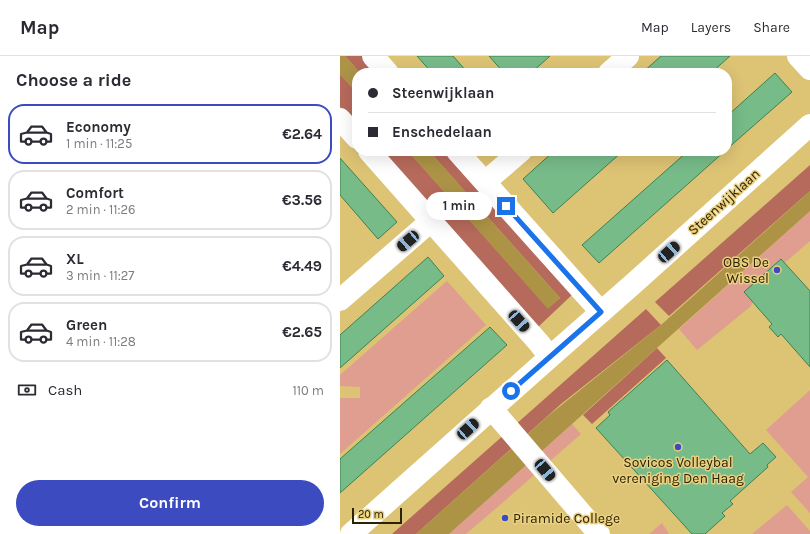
<!DOCTYPE html>
<html lang="en">
<head>
<meta charset="utf-8">
<style>
  body { margin:0; font-family:Karla,sans-serif; background:#f2f2f3; color:#2b2b33; height:100vh; display:flex; flex-direction:column; font-size:15px; white-space:nowrap }
  * { box-sizing:border-box; margin:0 }
  p { font-size:13px; color:#7c7c81 }
  .icon { flex:none; width:22px; height:22px; fill:none; stroke:currentColor; stroke-width:2; stroke-linecap:round; stroke-linejoin:round }
  .map { position:relative; flex:1; overflow:hidden }
  .panel { display:flex; flex-direction:column; background:#fff; width:340px }
  .panel>* { flex:none }
  .banner { position:absolute; left:12px; top:12px; width:380px; height:88px; border-radius:16px; box-shadow:0 4px 16px #0002; display:grid; align-content:center; height:88px; padding:0 16px; background:#fff }
  .scale { position:absolute; left:12px; bottom:10px; width:50px; box-sizing:border-box; padding-left:4px; border:2px solid #2c2201; border-top:0; font-size:11px; line-height:14px; white-space:nowrap; color:#2c2201; -webkit-text-stroke:3px #ead081; paint-order:stroke }
  .end { position:absolute; width:18px; height:18px; margin:-9px; border:5px solid #1a73e8; background:#fff; box-shadow:0 0 0 2px #fff }
  .from { border-radius:50% }
  .bubble { position:absolute; height:28px; border-radius:14px; background:#fff; box-shadow:0 4px 16px #0002; font-size:13px; font-weight:700; line-height:28px; text-align:center }
  .car { position:absolute; width:12px; height:24px; margin:-12px -6px; border-radius:5px; box-shadow:0 0 3px 1px #0007; background:linear-gradient(#222 24%,#8ab4d8 0 40%,#222 0 76%,#8ab4d8 0 86%,#222 0) }
  .banner b { display:flex; align-items:center; gap:14px; height:38px; font-size:15px }
  .banner b+b { border-top:1px solid #e1e1e2 }
  .banner i { width:10px; height:10px; background:#2b2b33 }
  ul { padding:0; list-style:none }
  li { display:flex; align-items:center; gap:12px; height:60px; margin:0 8px 6px; padding:0 8px; border:2px solid #e1e1e2; border-radius:16px }
  li div { flex:1 }
  li b { display:block; font-size:15px }
  li em { font-style:normal; font-weight:700 }
  li.selected { border-color:#3c4cc0 }
  li>.icon { width:36px; height:36px; stroke-width:1.5 }
  h2 { padding:0 16px; font-size:18px; line-height:48px }
  .pay { display:flex; align-items:center; gap:10px; height:44px; padding:0 16px; font-size:15px }
  .pay p { margin-inline-start:auto }
  .action { display:flex; gap:8px; margin-top:auto; padding:8px 16px }
  .action a { flex:1; height:46px; border-radius:24px; background:#3c4cc0; color:#fff; font-size:16px; font-weight:700; line-height:46px; text-align:center }
  header { display:flex; align-items:center; gap:24px; box-sizing:border-box; height:56px; padding:0 20px; background:#fff; border-bottom:1px solid #e1e1e2 }
  header strong { font-size:19px }
  nav { display:flex; gap:22px; margin-inline-start:auto; font-size:14px }
  main { display:flex; flex:1; min-height:0 }
  .map>svg:first-child { display:block }
  .green { fill:#e09e90 }
  .forest { fill:#b66a5b }
  .water { fill:#ac9346 }
  .building { fill:#77bb89; stroke:#3c8252 }
  .lines { fill:none; stroke-linecap:round; stroke-linejoin:round }
  .minor { stroke:#fff; stroke-width:22 }
  .route { stroke:#1a73e8; stroke-width:5 }
  .poi-dot { fill:#3c4cc0; stroke:#ead081; stroke-width:1.5 }
  .labels { text-anchor:middle; dominant-baseline:central; stroke-width:3; stroke-linejoin:round; paint-order:stroke }
  .street-label { font-size:14px; fill:#2c2201; stroke:#ead081 }
  .poi-label { font-size:14px; fill:#2c2201; stroke:#ead081; text-anchor:end }
</style>
</head>
<body>
<header>
<strong>Map</strong>
<nav><a>Map</a><a>Layers</a><a>Share</a></nav>
</header>
<main>
<section class="panel">
<h2>Choose a ride</h2>
<ul>
<li class="selected"><svg class="icon" aria-label="car" viewBox="0 0 24 24"><path d="M5 17H2v-5l4-1 3-4h7l3 4 3 1v5h-3M9 17h6M6 11h13"/><circle cx="7" cy="17" r="2"/><circle cx="17" cy="17" r="2"/></svg><div><b>Economy</b><p>1 min · 11:25</p></div><em>€2.64</em></li>
<li><svg class="icon" aria-label="car" viewBox="0 0 24 24"><path d="M5 17H2v-5l4-1 3-4h7l3 4 3 1v5h-3M9 17h6M6 11h13"/><circle cx="7" cy="17" r="2"/><circle cx="17" cy="17" r="2"/></svg><div><b>Comfort</b><p>2 min · 11:26</p></div><em>€3.56</em></li>
<li><svg class="icon" aria-label="car" viewBox="0 0 24 24"><path d="M5 17H2v-5l4-1 3-4h7l3 4 3 1v5h-3M9 17h6M6 11h13"/><circle cx="7" cy="17" r="2"/><circle cx="17" cy="17" r="2"/></svg><div><b>XL</b><p>3 min · 11:27</p></div><em>€4.49</em></li>
<li><svg class="icon" aria-label="car" viewBox="0 0 24 24"><path d="M5 17H2v-5l4-1 3-4h7l3 4 3 1v5h-3M9 17h6M6 11h13"/><circle cx="7" cy="17" r="2"/><circle cx="17" cy="17" r="2"/></svg><div><b>Green</b><p>4 min · 11:28</p></div><em>€2.65</em></li>
</ul>
<div class="pay"><svg class="icon" aria-label="cash" viewBox="0 0 24 24"><path d="M3 7h18v10H3z"/><circle cx="12" cy="12" r="2"/></svg>Cash<p>110 m</p></div>
<div class="action"><a>Confirm</a></div>
</section>
<div class="map">
<svg width="470" height="478" viewBox="0 0 470 478">
  <rect width="100%" height="100%" fill="#ddc374"/>
  <g class="green">
    <polygon points="470,155 470,185 426,223 410,251 357,294 339,273"/>
    <polygon points="107,225 146,269 0,398 0,342 20,342 20,331 0,330 0,319"/>
    <polygon points="470,334 470,457 451,436 468,421 426,374"/>
    <polygon points="232,368 241,378 167,443 126,478 109,478"/>
    <polygon points="447,449 470,475 470,478 412,478"/>
    <polygon points="322,467 329,478 309,478"/>
  </g>
  <g class="forest">
    <polygon points="5,0 25,0 40,17 20,17"/>
    <polygon points="0,18 17,37 17,70 0,51"/>
    <polygon points="39,95 68,95 208,252 220,242 89,95 109,95 234,237 197,272"/>
    <polygon points="470,109 470,135 329,260 315,246"/>
    <polygon points="306,253 321,269 221,348 76,478 52,478"/>
    <polygon points="317,292 326,302 252,368 243,359"/>
  </g>
  <g class="water">
    <polygon points="0,0 5,0 20,17 17,17 17,37 0,18"/>
    <polygon points="68,95 89,95 220,242 208,253"/>
    <polygon points="470,135 470,155 109,478 76,478 208,360 321,269"/>
  </g>
  <g class="building">
    <polygon points="77,0 113,0 128,17 92,17"/>
    <polygon points="149,0 210,0 191,17 164,17"/>
    <polygon points="321,0 390,0 371,17 302,17"/>
    <polygon points="435,17 452,36 387,93 387,60"/>
    <polygon points="214,95 283,95 213,157 183,123"/>
    <polygon points="348,95 385,95 259,207 242,189"/>
    <polygon points="0,102 57,166 38,183 0,139"/>
    <polygon points="88,201 104,220 0,312 0,279"/>
    <polygon points="441,203 470,235 470,311 441,278 438,281 429,271 432,268 404,236"/>
    <polygon points="150,271 167,289 0,437 0,403"/>
    <polygon points="327,304 410,398 423,387 436,401 427,409 428,411 390,445 393,448 382,457 385,460 365,478 352,478 256,372 270,359 268,356"/>
  </g>
  <g class="lines">
    <g class="minor">
      <polyline points="33,0 48,17"/>
      <polyline points="458,0 470,13"/>
      <polyline points="269,17 288,0"/>
      <polyline points="0,63 17,82"/>
      <polyline points="29,95 199,287 210,301"/>
      <polyline points="117,95 261,256"/>
      <polyline points="145,126 181,95"/>
      <polyline points="0,244 91,165"/>
      <polyline points="151,352 259,478"/>
      <polyline points="11,478 210,301 293,228 470,69"/>
    </g>
  </g>
  <g class="lines">
    <polyline class="route" points="166,150 261,256 171,335"/>
  </g>
  <g class="poi-dot">
    <circle cx="437" cy="214" r="4"/>
    <circle cx="338" cy="391" r="4"/>
    <circle cx="165" cy="462" r="4"/>
  </g>
  <g class="labels">
    <g class="street-label">
      <text transform="translate(384 146) rotate(-42)">Steenwijklaan</text>
    </g>
    <g class="poi-label">
      <text x="429" y="206">OBS De<tspan x="429" dy="16">Wissel</tspan></text>
      <text x="338" y="406" text-anchor="middle">Sovicos Volleybal<tspan x="338" dy="16">vereniging Den Haag</tspan></text>
      <text x="173" y="462" text-anchor="start">Piramide College</text>
    </g>
  </g>
</svg>
<div class="scale">20 m</div>
<i class="end from" style="left:171px;top:335px"></i>
<i class="end" style="left:166px;top:150px"></i>
<div class="bubble" style="left:86px;top:136px;width:66px">1 min</div>
<i class="car" style="left:68px;top:185px;rotate:229deg"></i>
<i class="car" style="left:329px;top:196px;rotate:48deg"></i>
<i class="car" style="left:179px;top:265px;rotate:138deg"></i>
<i class="car" style="left:128px;top:373px;rotate:48deg"></i>
<i class="car" style="left:205px;top:414px;rotate:140deg"></i>
<div class="banner">
<b><i class="from"></i>Steenwijklaan</b>
<b><i></i>Enschedelaan</b>
</div>
</div>
</main>
</body>
</html>
